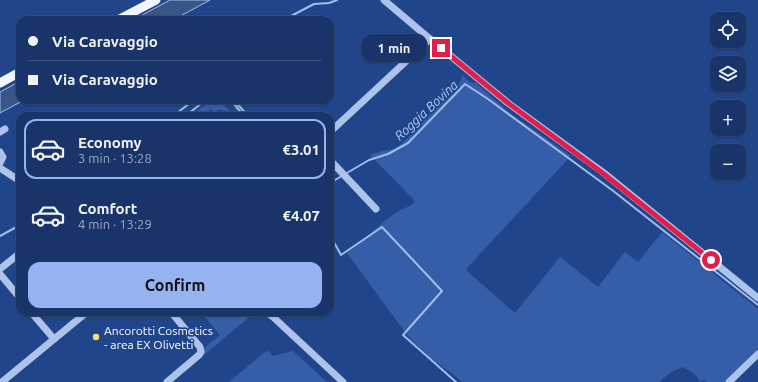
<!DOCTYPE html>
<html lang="en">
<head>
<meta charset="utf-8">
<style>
  body { margin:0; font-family:Ubuntu,sans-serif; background:#253f71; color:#f1f3f6; height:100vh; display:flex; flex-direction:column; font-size:15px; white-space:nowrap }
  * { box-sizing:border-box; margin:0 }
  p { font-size:13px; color:#9faac0 }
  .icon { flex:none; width:22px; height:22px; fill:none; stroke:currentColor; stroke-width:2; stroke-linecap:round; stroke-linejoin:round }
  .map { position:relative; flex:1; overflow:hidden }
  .side { position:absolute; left:16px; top:112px; width:318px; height:204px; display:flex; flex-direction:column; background:#183468; border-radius:12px; box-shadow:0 1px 3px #0004,0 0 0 1px #364f7c }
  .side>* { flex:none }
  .guide { position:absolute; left:16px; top:16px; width:318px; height:88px; border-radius:12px; box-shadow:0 1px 3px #0004,0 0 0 1px #364f7c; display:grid; align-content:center; height:88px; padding:0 12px; background:#183468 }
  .controls { position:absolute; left:710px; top:12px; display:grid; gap:8px }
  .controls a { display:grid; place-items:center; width:36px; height:36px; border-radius:8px; background:#183468; box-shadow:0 1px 3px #0004,0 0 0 1px #364f7c; font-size:20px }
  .end { position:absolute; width:18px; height:18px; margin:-9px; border:5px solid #e11d48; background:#fff; box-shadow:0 0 0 2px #fff }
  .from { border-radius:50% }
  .bubble { position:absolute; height:28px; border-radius:12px; background:#183468; box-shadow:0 1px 3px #0004,0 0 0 1px #364f7c; font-size:13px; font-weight:700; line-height:28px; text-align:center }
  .guide b { display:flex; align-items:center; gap:14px; height:38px; font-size:15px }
  .guide b+b { border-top:1px solid #364f7c }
  .guide i { width:10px; height:10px; background:#f1f3f6 }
  ul { padding:7px 0 0; list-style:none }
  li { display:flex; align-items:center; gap:12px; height:60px; margin:0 8px 6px; padding:0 4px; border:2px solid transparent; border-radius:12px }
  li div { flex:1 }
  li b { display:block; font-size:15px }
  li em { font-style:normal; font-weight:700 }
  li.current { border-color:#95b2f1 }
  li>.icon { width:36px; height:36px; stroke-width:1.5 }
  .primary-button { display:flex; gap:8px; margin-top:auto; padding:8px 12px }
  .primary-button a { flex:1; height:46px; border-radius:12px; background:#95b2f1; color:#111; font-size:16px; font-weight:700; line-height:46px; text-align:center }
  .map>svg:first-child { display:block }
  .green { fill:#345ea7 }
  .water { fill:#3a5587; stroke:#a0bdec }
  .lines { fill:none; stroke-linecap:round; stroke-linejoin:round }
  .stream { stroke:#a0bdec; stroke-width:2 }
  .minor { stroke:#adc3eb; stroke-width:7 }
  .major { stroke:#f1f5fe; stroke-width:9 }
  .route { stroke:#e11d48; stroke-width:5 }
  .poi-dot { fill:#f8dc6d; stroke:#20458a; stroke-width:1.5 }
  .labels { text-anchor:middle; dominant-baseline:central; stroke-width:3.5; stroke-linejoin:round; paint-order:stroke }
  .poi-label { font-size:12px; fill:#fff; stroke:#20458a; text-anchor:start }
  .water-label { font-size:13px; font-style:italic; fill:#b8cef2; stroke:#20458a }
</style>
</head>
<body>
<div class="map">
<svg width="758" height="382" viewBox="0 0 758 382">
  <rect width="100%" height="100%" fill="#20458a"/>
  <g class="green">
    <path d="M463 75C467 80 470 84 476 83L511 114 571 156 467 268V271L515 313 560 257 598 287 625 252 638 262 662 232 758 309V349L724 382H707L704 380 700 382C696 374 691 371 683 367L673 371 659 382H462L454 375 430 358 407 335 347 253 387 219 400 210 410 206 415 202 414 200 370 155 383 151 394 149 399 146 417 129 431 113 452 92 460 82Z"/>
    <path d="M212 100H219L234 116H230C225 110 221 107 214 112L211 109 202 116H190Z"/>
    <polygon points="201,312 249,312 252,315 204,355 204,348 220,335"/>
    <polygon points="270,351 272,356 293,351 327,382 229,382 265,352"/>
  </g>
  <g class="water">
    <polygon points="170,0 210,0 173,20 133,20"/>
    <polygon points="20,81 20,100 24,100 0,113 0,92"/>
  </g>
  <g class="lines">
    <g class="stream">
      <polyline points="287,20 291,16 314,4 329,3 337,0"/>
      <polyline points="228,100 234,104 244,116"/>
      <polyline points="234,100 248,116"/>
      <polyline points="173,116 194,100"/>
      <polyline points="185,116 206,100"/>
      <polyline points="330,183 369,160 388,154 408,143 465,84 488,99 612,190 758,305"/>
      <polyline points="330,235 341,255 382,227 442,291 403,335 456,382"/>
      <polyline points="0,236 20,225"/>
      <polyline points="253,312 255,314"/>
    </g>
    <g class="minor">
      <polyline points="384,0 430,39 508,103 604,173 758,298"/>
      <polyline points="0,132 5,129"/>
      <polyline points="330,132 430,39"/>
      <polyline points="0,152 3,157 0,163"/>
      <polyline points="330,160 376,209"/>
      <polyline points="0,168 20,181"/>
      <polyline points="0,269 20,253"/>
      <polyline points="0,274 20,298"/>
      <polyline points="31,312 54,339"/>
      <polyline points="266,312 272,316 343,382"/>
      <polyline points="2,382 87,312"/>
      <polyline points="167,382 199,355 201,352 200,347 171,312"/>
      <polyline points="729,382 758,354"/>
    </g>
    <g class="major">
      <polyline points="118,20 156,0"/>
      <polyline points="0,83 20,72"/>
    </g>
  </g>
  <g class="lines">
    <polyline class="route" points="441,48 508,103 604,174 711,260"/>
  </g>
  <circle class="poi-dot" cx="96" cy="337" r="4"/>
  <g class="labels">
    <g class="poi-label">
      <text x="104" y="330">Ancorotti Cosmetics<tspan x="104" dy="14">- area EX Olivetti</tspan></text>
    </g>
    <g class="water-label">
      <text transform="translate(426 110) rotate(-43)">Roggia Bovina</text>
    </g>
  </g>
</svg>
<div class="controls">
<a><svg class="icon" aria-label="locate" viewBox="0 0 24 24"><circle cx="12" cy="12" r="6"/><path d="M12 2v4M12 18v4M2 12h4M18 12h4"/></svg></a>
<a><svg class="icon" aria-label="layers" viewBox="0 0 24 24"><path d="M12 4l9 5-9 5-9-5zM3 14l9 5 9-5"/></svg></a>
<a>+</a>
<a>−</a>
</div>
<i class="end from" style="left:711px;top:260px"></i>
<i class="end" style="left:441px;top:48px"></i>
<div class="bubble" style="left:361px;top:34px;width:66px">1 min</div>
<div class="guide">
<b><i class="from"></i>Via Caravaggio</b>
<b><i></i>Via Caravaggio</b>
</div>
<section class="side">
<ul>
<li class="current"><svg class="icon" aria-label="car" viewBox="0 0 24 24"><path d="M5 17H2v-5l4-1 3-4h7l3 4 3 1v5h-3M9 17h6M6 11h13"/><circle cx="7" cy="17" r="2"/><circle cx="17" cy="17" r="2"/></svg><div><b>Economy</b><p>3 min · 13:28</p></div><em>€3.01</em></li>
<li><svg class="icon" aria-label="car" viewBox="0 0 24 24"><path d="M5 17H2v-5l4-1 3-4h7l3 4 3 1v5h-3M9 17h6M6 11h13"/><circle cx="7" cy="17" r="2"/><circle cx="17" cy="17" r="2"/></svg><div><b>Comfort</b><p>4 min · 13:29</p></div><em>€4.07</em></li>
</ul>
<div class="primary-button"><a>Confirm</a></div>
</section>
</div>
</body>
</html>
